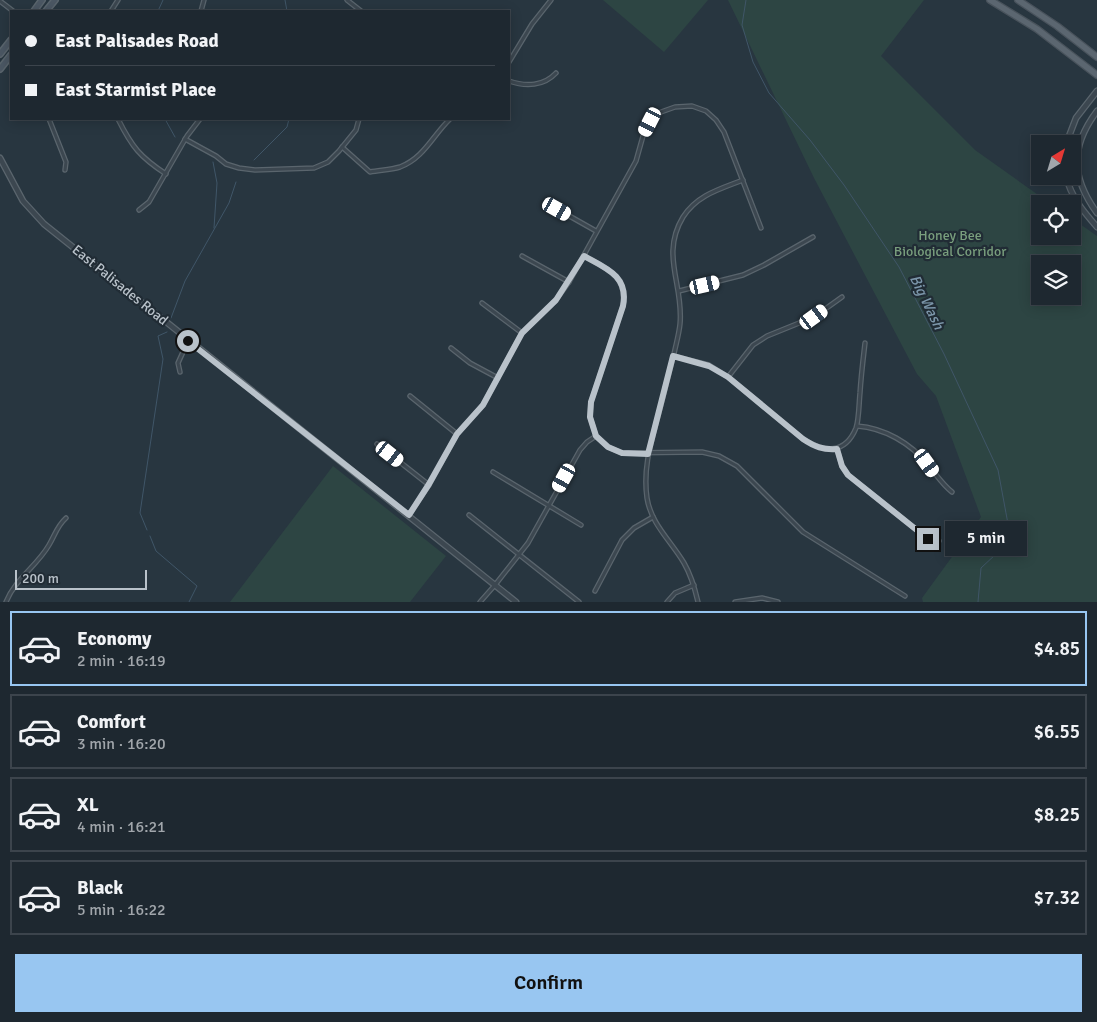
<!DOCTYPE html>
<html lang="en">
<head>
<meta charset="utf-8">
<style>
  body { margin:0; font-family:Signika,sans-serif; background:#263038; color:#f1f3f6; height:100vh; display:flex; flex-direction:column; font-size:19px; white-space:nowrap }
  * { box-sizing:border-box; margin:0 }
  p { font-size:16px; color:#a1a6ab }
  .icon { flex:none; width:28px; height:28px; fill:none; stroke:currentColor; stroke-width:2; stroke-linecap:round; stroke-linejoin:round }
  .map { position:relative; height:602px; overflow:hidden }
  .drawer { display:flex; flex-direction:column; background:#1e2830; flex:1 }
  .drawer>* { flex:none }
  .top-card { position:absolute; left:10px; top:10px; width:500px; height:110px; border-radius:0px; box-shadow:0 2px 12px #0003,0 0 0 1px #3c444c; display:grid; align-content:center; height:110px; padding:0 15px; background:#1e2830 }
  .needle { width:32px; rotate:38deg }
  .buttons { position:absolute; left:1031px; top:135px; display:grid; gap:10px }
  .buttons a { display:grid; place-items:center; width:50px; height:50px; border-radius:0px; background:#1e2830; box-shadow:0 2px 12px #0003,0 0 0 1px #3c444c; font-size:25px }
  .scale { position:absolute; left:15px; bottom:12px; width:132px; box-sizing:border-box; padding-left:5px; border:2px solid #b9c2ca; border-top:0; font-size:14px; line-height:18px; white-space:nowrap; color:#b9c2ca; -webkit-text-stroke:4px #212c35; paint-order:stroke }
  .end { position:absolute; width:22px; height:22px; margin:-11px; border:6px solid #b9c2ca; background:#111; box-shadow:0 0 0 2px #111 }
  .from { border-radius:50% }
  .bubble { position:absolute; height:35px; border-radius:0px; background:#1e2830; box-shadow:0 2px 12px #0003,0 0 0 1px #3c444c; font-size:16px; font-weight:600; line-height:35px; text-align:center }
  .car { position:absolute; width:15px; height:30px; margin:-15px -8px; border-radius:6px; box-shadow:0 0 4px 1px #0007; background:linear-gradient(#fff 24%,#345 0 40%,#fff 0 76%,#345 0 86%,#fff 0) }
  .top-card b { display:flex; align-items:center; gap:18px; height:48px; font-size:19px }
  .top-card b+b { border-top:1px solid #3c444c }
  .top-card i { width:12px; height:12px; background:#f1f3f6 }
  ul { padding:9px 0 0; list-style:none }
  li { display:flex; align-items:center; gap:15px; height:75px; margin:0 10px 8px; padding:0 5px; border:2px solid #3c444c; border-radius:0px }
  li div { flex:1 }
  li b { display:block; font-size:19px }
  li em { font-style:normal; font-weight:600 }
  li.active { border-color:#98c6f1 }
  li>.icon { width:45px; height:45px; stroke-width:1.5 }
  .button { display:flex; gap:10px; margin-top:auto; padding:10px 15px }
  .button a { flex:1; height:58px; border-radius:0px; background:#98c6f1; color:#111; font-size:20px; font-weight:600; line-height:58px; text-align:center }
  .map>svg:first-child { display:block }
  .green { fill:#2d4543; fill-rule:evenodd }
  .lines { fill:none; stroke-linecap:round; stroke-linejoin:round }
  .stream { stroke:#405668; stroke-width:1 }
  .minor-casing { stroke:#5a656d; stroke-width:5.5 }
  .tertiary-casing { stroke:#5a656d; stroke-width:7 }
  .secondary-casing { stroke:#5a656d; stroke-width:8 }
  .primary-casing { stroke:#49535c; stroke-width:8 }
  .minor { stroke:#3c4750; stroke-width:3 }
  .tertiary { stroke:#3c4750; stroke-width:4.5 }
  .secondary { stroke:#4b5763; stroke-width:5 }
  .primary { stroke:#5b6670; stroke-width:5.5 }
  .route { stroke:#b9c2ca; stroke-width:6 }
  .labels { text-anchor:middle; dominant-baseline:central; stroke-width:4.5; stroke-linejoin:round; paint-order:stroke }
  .park-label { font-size:14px; fill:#799e7d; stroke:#212c35 }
  .street-label { font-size:14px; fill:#b9c2ca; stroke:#212c35 }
  .water-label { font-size:15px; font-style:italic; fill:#7c96aa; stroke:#212c35 }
</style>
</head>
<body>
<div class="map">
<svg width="1097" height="602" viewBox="0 0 1097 602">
  <rect width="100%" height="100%" fill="#283640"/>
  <g class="green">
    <polygon points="603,0 708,0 664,52"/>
    <path d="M728 0H924L881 56 975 150 1051 204H1040V236H1072L1073 219 1097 236V602H923L922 598 981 517 936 396 917 374 814 178ZM1040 264H1072V296H1040Z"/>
    <polygon points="333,466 446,556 410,602 230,602"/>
  </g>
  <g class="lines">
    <g class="stream">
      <polyline points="285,0 287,11"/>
      <polyline points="746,0 742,25 753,62 769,93 810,140 844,185 899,267 944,354 998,470 1011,540 981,568 978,602"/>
      <polyline points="158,11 163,0"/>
      <polyline points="165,119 175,137"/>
      <polyline points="254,160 287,127 289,119"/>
      <polyline points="213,162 217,183 214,228"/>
      <polyline points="171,318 185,281 229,203 236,182"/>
      <polyline points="147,530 140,513 163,359 158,336 167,332"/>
      <polyline points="150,536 156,551 197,586 189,602"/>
    </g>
    <g class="minor-casing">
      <g id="minor">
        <polyline points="347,0 361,11"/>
        <polyline points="0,1 13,11"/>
        <polyline points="111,11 118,0"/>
        <polyline points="201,11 204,0"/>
        <polyline points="509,62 532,24 551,0"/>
        <path d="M509 81C526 87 544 86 556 73"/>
        <polyline points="49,119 66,162 65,170"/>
        <path d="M118 119C132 147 140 157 166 174"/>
        <polyline points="185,139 216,156 226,164 239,168 255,170 314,168 328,162 339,151 356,130 359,119"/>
        <path d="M342 147 370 172C380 170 390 170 400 167 424 158 433 135 450 119"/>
        <polyline points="557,209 596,231"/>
        <polyline points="139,210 149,202 187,136 200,119"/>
        <polyline points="522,256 569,282"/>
        <path d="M584 256C606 268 628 276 623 306L591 402 590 417 596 436 608 447 622 453 702 452 719 456 737 466 803 532 905 596"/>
        <polyline points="679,291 743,275 764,265 813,237"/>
        <polyline points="482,303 522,333"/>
        <polyline points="451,348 470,363 498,378"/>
        <path d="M673 356 709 365 728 377 803 439C824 452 845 455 856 428 859 420 859 402 860 393 861 376 863 360 865 343"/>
        <polyline points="180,372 178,363 188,341"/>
        <polyline points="728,377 753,345 767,336 814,317 842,297"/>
        <polyline points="410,396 457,434"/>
        <path d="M857 426C884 428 911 443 928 465 936 474 942 484 952 492"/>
        <polyline points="377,444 429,485"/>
        <polyline points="837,449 842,466 848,475 928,539 939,541"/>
        <polyline points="493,472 581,525"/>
        <polyline points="409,515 429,485 457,434 483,405 522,333 556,300 569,282 636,161 643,136 650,122 661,112 675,107 692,106 706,111 716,120 724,132 761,228"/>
        <polyline points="469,515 579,602"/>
        <polyline points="595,591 622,540 634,528 653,517"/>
        <path d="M6 602C15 579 37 566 49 545 55 535 57 526 66 518"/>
        <polyline points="480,602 495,585 528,543 580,450 587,442 596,436"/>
        <polyline points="667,602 675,593 694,585"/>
        <path d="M698 602C695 589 691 575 684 563 671 541 651 524 647 498 643 470 650 446 657 420 663 398 668 376 674 354 676 344 679 334 680 324 684 285 660 255 683 217 697 195 720 189 743 180"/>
        <polyline points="735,602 762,598 778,602"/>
      </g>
    </g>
    <g class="tertiary-casing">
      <g id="tertiary">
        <path d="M1097 111C1070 147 1071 177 1097 213"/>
        <polyline points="1066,144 1076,118 1097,91"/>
        <polyline points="0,158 23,201 44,224 516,602"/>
        <path d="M1066 176C1071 197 1083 211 1097 227"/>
      </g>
    </g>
    <g class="secondary-casing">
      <g id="secondary">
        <polyline points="34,11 42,0"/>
        <polyline points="46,11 55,0"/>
        <polyline points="0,54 11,40"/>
        <polyline points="0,69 11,55"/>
      </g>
    </g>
    <g class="primary-casing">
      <g id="primary">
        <polyline points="990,0 1037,29 1097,75"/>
        <polyline points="1018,0 1057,26 1097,57"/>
      </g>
    </g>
    <use href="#minor" class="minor"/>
    <use href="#tertiary" class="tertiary"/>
    <use href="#secondary" class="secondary"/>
    <use href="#primary" class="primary"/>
  </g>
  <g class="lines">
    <path class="route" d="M188 341 409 515 429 484 457 434 483 405 522 333 556 300 584 256C606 268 629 276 623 306L591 402 590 417 596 436 608 447 622 453 648 454 673 356 709 366 728 377 803 439C815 447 823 450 837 449L842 466 848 475 928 539"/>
  </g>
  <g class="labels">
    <g class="park-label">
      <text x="950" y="235">Honey Bee<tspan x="950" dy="16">Biological Corridor</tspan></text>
    </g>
    <g class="street-label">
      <text transform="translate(120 285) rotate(39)">East Palisades Road</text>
    </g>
    <g class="water-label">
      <text transform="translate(927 302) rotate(64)">Big Wash</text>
    </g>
  </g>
</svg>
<div class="buttons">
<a><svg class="needle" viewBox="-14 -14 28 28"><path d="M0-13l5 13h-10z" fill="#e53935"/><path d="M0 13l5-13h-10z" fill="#a1a6ab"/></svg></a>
<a><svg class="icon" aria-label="locate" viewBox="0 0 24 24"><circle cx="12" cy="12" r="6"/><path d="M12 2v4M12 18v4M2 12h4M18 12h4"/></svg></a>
<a><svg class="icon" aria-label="layers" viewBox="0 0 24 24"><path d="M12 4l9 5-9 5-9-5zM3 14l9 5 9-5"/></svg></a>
</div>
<div class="scale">200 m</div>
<i class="end from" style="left:188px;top:341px"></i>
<i class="end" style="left:928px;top:539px"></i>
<div class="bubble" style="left:945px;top:521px;width:82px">5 min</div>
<i class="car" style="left:650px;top:122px;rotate:207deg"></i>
<i class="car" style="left:557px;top:209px;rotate:119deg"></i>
<i class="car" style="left:705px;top:285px;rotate:77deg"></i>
<i class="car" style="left:814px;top:317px;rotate:54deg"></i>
<i class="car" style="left:390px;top:454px;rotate:128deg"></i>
<i class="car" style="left:927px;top:463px;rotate:144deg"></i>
<i class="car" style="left:564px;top:478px;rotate:209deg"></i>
<div class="top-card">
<b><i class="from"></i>East Palisades Road</b>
<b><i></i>East Starmist Place</b>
</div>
</div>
<section class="drawer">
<ul>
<li class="active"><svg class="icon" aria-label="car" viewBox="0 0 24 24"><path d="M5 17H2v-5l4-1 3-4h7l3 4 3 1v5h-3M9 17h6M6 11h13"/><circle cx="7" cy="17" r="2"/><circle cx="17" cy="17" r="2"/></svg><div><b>Economy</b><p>2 min · 16:19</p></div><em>$4.85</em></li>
<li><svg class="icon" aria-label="car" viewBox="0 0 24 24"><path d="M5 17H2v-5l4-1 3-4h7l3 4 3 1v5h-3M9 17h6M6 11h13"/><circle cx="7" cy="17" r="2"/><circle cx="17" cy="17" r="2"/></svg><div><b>Comfort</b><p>3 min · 16:20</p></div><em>$6.55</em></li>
<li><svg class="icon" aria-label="car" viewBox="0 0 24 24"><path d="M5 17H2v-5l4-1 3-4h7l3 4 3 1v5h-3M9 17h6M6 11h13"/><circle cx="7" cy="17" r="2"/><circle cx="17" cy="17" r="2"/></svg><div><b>XL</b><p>4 min · 16:21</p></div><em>$8.25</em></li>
<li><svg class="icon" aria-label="car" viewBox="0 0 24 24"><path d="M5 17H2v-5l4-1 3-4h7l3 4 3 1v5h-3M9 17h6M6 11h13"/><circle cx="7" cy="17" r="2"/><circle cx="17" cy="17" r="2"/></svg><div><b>Black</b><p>5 min · 16:22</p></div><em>$7.32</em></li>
</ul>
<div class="button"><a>Confirm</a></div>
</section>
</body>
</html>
